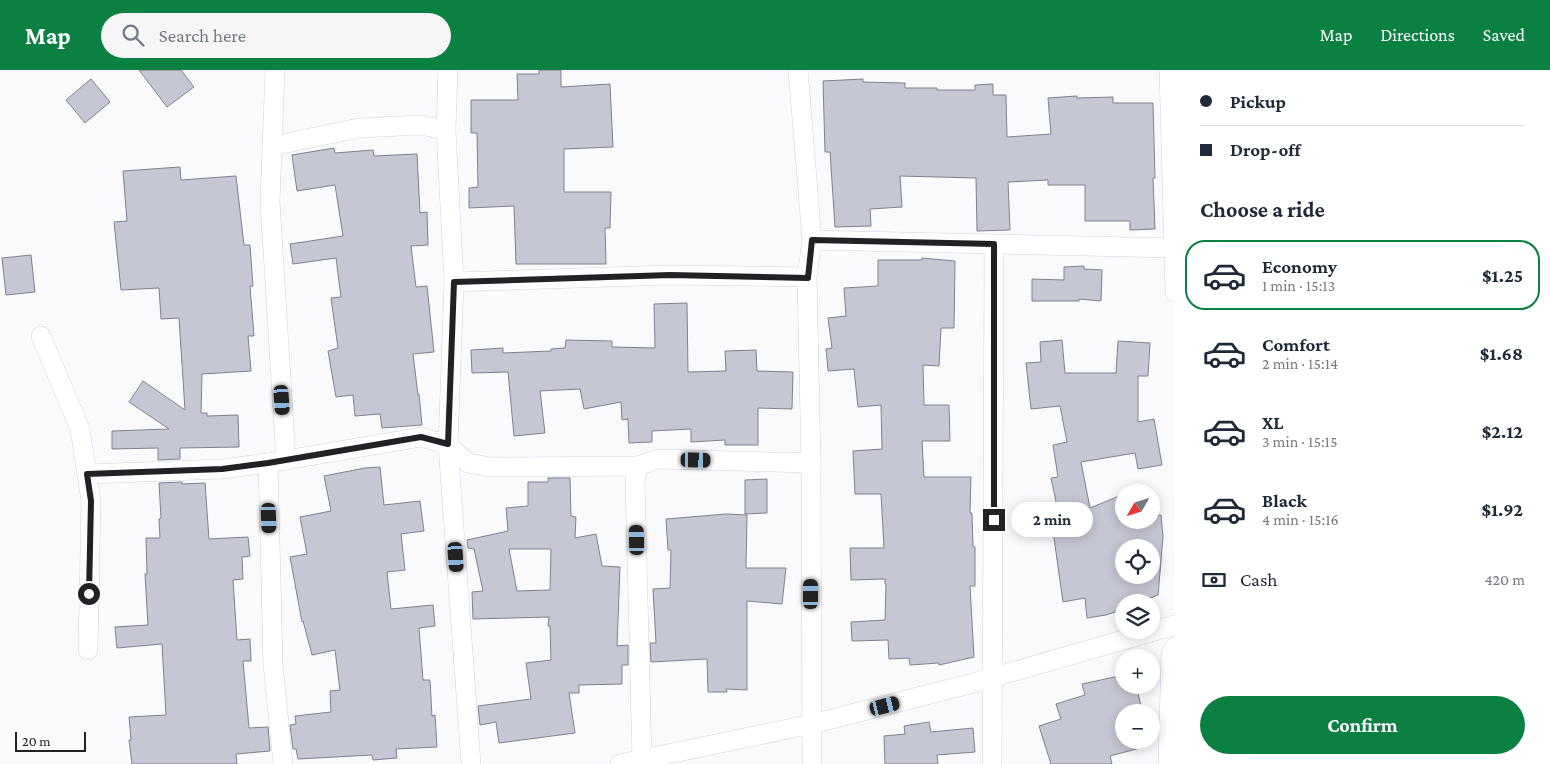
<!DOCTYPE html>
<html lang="en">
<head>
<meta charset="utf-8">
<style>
  body { margin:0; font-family:"Crimson Pro",serif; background:#f6f6f7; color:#1f2937; height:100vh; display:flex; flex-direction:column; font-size:19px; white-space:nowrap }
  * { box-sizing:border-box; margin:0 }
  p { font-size:16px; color:#747a83 }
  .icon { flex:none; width:28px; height:28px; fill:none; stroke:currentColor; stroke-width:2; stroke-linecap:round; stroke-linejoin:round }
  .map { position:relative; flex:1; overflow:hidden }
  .panel { display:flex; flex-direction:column; background:#fff; width:375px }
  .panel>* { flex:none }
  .hud { display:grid; align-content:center; height:110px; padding:0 25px; background:#fff }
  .needle { width:32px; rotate:231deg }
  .controls { position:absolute; left:1115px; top:414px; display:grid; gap:10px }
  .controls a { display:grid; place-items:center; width:45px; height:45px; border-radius:50%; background:#fff; box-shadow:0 2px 12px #0003; font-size:25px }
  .scale { position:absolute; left:15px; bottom:12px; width:71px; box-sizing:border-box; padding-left:5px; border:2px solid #212126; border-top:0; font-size:14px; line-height:18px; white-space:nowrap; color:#212126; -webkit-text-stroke:4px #fafafd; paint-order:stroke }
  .end { position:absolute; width:22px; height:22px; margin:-11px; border:6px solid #212126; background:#fff; box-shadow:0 0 0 2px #fff }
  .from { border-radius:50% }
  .bubble { position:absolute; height:35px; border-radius:18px; background:#fff; box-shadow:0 2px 12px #0003; font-size:16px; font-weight:700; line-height:35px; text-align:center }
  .car { position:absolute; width:15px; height:30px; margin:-15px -8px; border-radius:6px; box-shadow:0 0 4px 1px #0007; background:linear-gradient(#222 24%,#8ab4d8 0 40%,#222 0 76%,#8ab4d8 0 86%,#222 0) }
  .hud b { display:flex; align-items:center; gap:18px; height:48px; font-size:19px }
  .hud b+b { border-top:1px solid #e0e1e3 }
  .hud i { width:12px; height:12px; background:#1f2937 }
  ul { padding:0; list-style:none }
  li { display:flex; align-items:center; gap:15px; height:70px; margin:0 10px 8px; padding:0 15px; border:2px solid transparent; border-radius:20px }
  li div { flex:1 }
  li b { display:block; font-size:19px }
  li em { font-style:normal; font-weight:700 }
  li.on { border-color:#0b8043 }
  li>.icon { width:45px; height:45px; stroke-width:1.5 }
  h2 { padding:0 25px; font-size:22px; line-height:60px }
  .pay { display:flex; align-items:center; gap:12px; height:55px; padding:0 25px; font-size:19px }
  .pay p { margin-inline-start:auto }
  .cta { display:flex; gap:10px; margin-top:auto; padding:10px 25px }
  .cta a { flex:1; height:58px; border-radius:30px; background:#0b8043; color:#fff; font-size:20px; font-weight:700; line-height:58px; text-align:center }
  header { display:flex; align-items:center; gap:30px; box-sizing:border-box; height:70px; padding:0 25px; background:#0b8043; color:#fff }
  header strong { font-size:24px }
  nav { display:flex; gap:28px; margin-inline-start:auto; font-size:18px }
  .search { width:350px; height:45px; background:#f6f6f7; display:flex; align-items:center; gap:12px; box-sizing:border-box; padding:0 18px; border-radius:28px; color:#747a83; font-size:19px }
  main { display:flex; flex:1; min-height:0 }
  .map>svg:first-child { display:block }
  .building { fill:#c6c7d4; stroke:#80818d; fill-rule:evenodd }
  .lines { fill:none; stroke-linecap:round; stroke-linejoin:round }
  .street-casing { stroke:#d0d1df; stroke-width:20 }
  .street { stroke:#fff; stroke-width:19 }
  .route { stroke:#212126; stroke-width:6 }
</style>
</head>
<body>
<header>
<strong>Map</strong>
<div class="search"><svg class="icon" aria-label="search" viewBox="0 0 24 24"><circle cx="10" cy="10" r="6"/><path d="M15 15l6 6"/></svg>Search here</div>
<nav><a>Map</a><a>Directions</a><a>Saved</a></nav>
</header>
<main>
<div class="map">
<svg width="1175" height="694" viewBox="0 0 1175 694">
  <rect width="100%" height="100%" fill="#fafafd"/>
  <g class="building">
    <polygon points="139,0 181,0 194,17 167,37"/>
    <polygon points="539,0 561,0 561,17 610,14 613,77 564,79 564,122 611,122 610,158 605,158 606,194 516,194 514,136 469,138 469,118 478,117 477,63 471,63 471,30 518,30 517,4 539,4"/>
    <polygon points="91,9 110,32 85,53 66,30"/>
    <polygon points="863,9 863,12 905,13 905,18 937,18 937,20 975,20 975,15 993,14 993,25 1006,25 1007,67 1051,64 1048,28 1077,26 1077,28 1113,27 1113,33 1153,33 1155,108 1153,108 1155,159 1130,160 1130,151 1085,151 1085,115 1048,115 1048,110 1008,112 1010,160 977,161 976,108 900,106 902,137 870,139 871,156 835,157 830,82 825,82 823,11"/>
    <polygon points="334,78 335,83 373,80 374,86 417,84 420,143 427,142 428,175 411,176 416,217 427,216 434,282 413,284 418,325 419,324 422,355 382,358 380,344 355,346 353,325 336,327 328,281 338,278 331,228 341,227 336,188 293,194 290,174 343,166 335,115 297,121 292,85"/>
    <polygon points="180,97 181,110 236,106 244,175 250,175 253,216 250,216 254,266 248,266 251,301 202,304 201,343 207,343 207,346 238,345 239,377 180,378 180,389 158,390 158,378 112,379 112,361 169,359 129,332 143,311 185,340 179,248 161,249 159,218 121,220 114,152 127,151 123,101"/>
    <polygon points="31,185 35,222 6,225 2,188"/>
    <polygon points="922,188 955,191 954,258 941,258 939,296 923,295 924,335 949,335 950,371 922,371 924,407 971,407 970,443 972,443 973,477 975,477 975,516 970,516 974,587 939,595 939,593 910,595 909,588 889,589 888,570 852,571 851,552 885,550 886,514 885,514 885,509 851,510 850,478 884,478 881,424 855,424 853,381 882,379 881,335 858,337 854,299 828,301 826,279 832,278 828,248 846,246 844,218 878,216 878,190 922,190"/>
    <polygon points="1084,196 1084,199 1102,200 1101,231 1079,229 1079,231 1032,231 1032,209 1064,210 1064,197"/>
    <polygon points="687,233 688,302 726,301 725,281 756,280 757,301 793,302 792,339 758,338 758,375 725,375 725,370 691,372 691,359 652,361 652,372 629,373 628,349 622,350 621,332 584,339 580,319 540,321 545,363 514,366 508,302 472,303 471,280 503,278 503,283 551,281 551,279 565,278 566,270 612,271 612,277 655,278 654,234"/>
    <path d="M1062 270 1065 303H1116L1118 271 1150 273 1148 306H1138V352L1154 349 1162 395 1138 399 1135 383 1081 392 1090 438 1124 424V450H1151V446L1161 445 1163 467 1158 525 1140 532H1124V539L1106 545 1087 548 1085 528 1063 532 1051 447 1059 446 1051 408 1058 407 1053 375 1067 372 1060 336 1031 339 1026 293 1041 292 1040 272ZM1124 478H1151V505H1124Z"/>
    <polygon points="380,397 384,435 420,431 424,461 401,464 405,500 387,502 391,539 433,535 435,556 419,558 423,610 430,610 432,646 435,645 437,677 396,679 397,688 373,690 372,685 298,689 296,679 293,679 290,655 296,654 295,646 331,642 330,621 340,620 335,580 312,585 303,551 302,552 290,487 307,484 300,447 331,441 324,406 365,398"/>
    <path d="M548 408H570L571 446 576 447 575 468 596 464 602 496 620 497 617 576 628 575V595H622V614L579 615V623H569L575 663 499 673 496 652 480 655 478 636 531 629 526 593 551 590 550 556H548L549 547 473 549 472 522 483 521 474 479 468 478 467 470 508 461 506 438 528 436V412H548ZM509 479H551L550 520 517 521Z"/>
    <polygon points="767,409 767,443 745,444 745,410"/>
    <polygon points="182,412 182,414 205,413 209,469 248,467 250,486 242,487 243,509 233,510 237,570 250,569 251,591 243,591 249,658 268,657 270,681 236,684 237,694 132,694 129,670 131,670 129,647 166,645 162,574 117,578 115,557 148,555 145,504 147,504 146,468 160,468 159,449 161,448 159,413"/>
    <polygon points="726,444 747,445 746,498 786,498 782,534 747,531 747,620 726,619 727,622 708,622 707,589 651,592 650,573 656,573 653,519 670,518 671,480 668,480 666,449"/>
    <polygon points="1124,605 1124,615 1136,615 1142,640 1135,642 1124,642 1124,670 1143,670 1144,677 1110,686 1112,694 1051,694 1039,656 1061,649 1056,634 1085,625 1082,614"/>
    <polygon points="929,652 931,662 973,658 975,682 937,685 938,694 885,694 884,666 905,664 904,656"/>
  </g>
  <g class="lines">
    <g class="street-casing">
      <g id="street">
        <polyline points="275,0 270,132 286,390"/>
        <polyline points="448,0 446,60 454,212 448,375 471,694"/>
        <polyline points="798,0 812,170 807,207 811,393 812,694"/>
        <polyline points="1169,0 1175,222"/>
        <polyline points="272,76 359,58 420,55 446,60"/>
        <polyline points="812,170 1173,178"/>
        <polyline points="454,212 670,205 807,207"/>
        <polyline points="41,266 80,359 91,431 88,580"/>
        <polyline points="87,404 222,399 268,393"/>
        <polyline points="642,689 635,411 638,396 658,389 811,393"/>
        <polyline points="283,694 273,594 268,393 421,367 448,375 468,393 490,397 638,396"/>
        <polyline points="620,694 812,654 977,612 1175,555"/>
        <polyline points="992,694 994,174"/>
        <polyline points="1168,694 1171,584 1175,577"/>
      </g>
    </g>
    <use href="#street" class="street"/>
  </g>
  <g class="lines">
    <polyline class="route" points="89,524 91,431 87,404 222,399 268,393 421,367 448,374 454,212 670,205 808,208 812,170 994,174 994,450"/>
  </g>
</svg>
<div class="controls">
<a><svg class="needle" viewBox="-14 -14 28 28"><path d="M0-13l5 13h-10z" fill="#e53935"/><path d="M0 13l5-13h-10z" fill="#747a83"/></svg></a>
<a><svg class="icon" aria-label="locate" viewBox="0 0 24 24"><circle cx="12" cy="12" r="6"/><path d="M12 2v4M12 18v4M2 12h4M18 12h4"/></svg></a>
<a><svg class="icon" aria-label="layers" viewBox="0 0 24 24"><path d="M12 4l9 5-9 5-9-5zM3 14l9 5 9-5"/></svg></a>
<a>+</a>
<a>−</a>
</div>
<div class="scale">20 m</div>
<i class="end from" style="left:89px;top:524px"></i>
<i class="end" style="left:994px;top:450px"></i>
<div class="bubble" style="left:1011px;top:432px;width:82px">2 min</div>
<i class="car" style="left:282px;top:330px;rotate:176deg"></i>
<i class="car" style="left:696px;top:390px;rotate:91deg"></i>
<i class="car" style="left:269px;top:448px;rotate:178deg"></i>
<i class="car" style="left:637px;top:470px;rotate:359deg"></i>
<i class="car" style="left:456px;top:487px;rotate:176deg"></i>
<i class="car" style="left:811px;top:524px;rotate:0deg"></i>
<i class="car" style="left:885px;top:636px;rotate:76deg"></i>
</div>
<section class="panel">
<div class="hud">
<b><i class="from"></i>Pickup</b>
<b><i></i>Drop-off</b>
</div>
<h2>Choose a ride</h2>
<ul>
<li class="on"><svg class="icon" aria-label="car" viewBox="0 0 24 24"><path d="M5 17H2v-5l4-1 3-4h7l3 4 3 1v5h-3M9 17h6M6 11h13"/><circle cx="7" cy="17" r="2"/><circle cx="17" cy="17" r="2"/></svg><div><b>Economy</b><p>1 min · 15:13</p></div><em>$1.25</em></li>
<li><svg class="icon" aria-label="car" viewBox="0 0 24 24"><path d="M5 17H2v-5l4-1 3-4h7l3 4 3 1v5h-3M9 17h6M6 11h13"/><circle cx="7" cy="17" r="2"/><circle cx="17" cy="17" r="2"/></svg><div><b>Comfort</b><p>2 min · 15:14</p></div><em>$1.68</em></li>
<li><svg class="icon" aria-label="car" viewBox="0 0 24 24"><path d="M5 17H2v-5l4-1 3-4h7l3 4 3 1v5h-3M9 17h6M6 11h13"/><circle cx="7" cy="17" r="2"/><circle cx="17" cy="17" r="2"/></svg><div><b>XL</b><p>3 min · 15:15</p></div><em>$2.12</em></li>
<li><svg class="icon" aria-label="car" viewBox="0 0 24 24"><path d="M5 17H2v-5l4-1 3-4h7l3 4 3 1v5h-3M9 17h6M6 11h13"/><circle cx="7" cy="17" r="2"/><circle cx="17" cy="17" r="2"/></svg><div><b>Black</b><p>4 min · 15:16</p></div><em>$1.92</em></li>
</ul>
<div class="pay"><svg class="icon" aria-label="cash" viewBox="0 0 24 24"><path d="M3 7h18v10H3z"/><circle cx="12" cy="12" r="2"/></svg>Cash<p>420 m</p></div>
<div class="cta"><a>Confirm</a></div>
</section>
</main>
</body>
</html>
